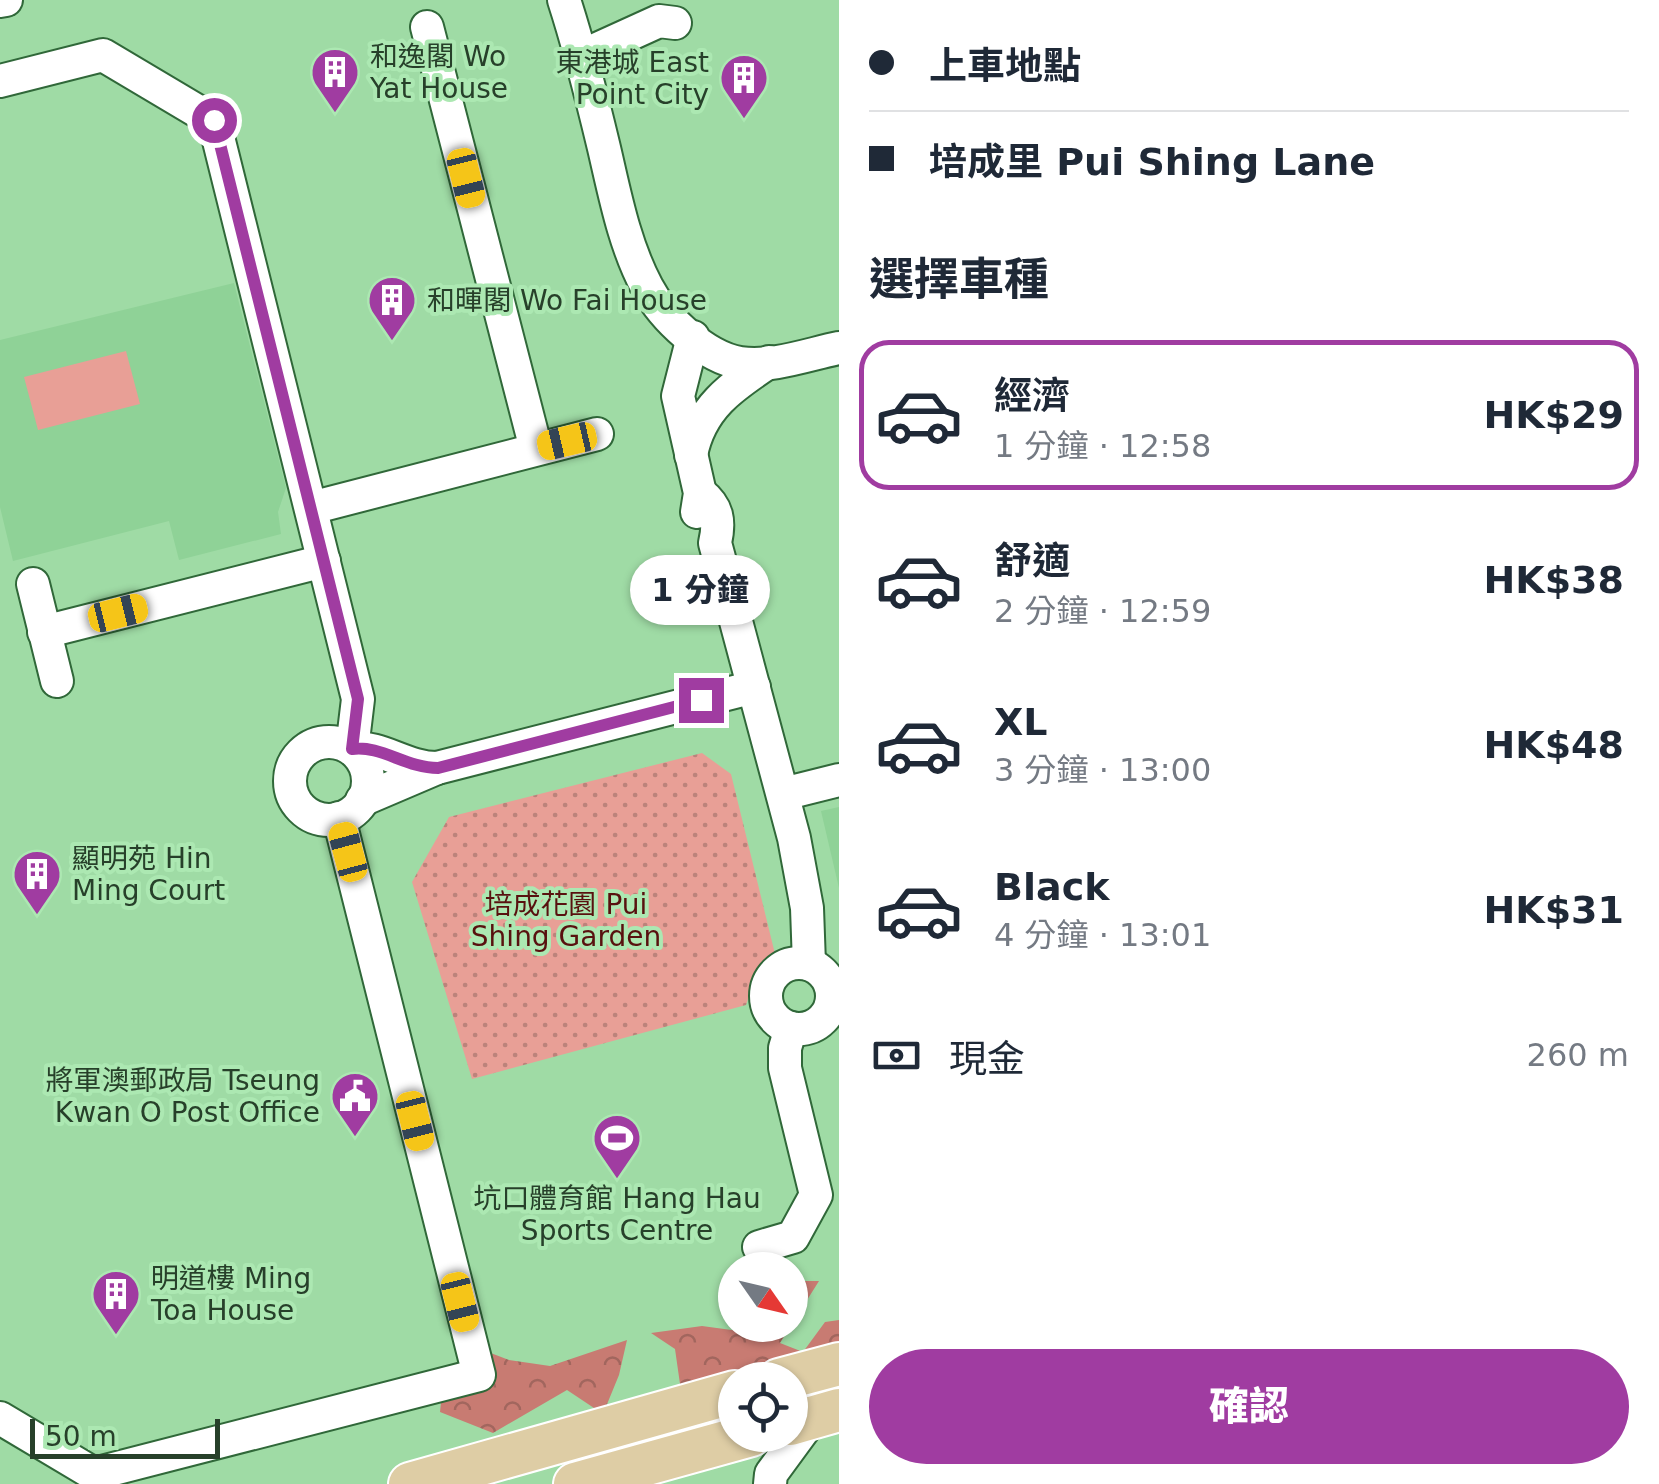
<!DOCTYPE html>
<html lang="zh-TW">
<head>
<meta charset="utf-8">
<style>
  body { margin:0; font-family:"DejaVu Sans","Noto Sans TC",sans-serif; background:#f6f6f7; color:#1f2937; height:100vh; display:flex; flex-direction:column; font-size:38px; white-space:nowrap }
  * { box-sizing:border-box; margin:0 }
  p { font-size:32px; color:#747a83 }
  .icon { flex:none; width:55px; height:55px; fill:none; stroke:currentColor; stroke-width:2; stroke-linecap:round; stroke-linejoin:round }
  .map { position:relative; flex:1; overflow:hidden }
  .side { display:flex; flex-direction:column; background:#fff; width:820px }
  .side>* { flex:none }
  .banner { display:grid; align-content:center; height:220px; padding:0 30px; background:#fff }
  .needle { width:65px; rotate:124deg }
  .tools { position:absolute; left:718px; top:1252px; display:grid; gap:20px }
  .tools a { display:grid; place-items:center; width:90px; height:90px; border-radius:50%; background:#fff; box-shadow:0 2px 8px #0004; font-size:50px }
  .scale { position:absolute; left:30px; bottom:25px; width:190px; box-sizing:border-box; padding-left:10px; border:5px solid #27402a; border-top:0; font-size:28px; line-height:35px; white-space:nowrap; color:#27402a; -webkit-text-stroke:8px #ace8b2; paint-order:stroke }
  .end { position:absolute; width:45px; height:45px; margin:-22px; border:12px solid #a03ca1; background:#fff; box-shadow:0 0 0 5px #fff }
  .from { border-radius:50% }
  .bubble { position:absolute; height:70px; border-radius:35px; background:#fff; box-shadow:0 2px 8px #0004; font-size:32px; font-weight:800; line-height:70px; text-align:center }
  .car { position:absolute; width:30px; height:60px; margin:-30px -15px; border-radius:12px; box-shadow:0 0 8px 2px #0007; background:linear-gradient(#f5c518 24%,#345 0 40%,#f5c518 0 76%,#345 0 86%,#f5c518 0) }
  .banner b { display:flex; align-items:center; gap:35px; height:95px; font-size:38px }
  .banner b+b { border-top:2px solid #e0e1e3 }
  .banner i { width:25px; height:25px; background:#1f2937 }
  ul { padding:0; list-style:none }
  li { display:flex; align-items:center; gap:30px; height:150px; margin:0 20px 15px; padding:0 10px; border:5px solid transparent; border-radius:30px }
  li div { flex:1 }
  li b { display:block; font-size:38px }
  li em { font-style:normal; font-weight:800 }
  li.selected { border-color:#a03ca1 }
  li>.icon { width:90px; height:90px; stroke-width:1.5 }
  h2 { padding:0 30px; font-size:45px; line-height:120px }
  .pay { display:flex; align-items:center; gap:25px; height:110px; padding:0 30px; font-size:38px }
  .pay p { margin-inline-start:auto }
  .cta { display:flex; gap:20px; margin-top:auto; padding:20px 30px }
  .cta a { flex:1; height:115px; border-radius:60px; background:#a03ca1; color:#fff; font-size:40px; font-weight:800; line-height:115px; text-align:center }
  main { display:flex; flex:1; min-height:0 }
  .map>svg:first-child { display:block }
  .built { fill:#8fd297 }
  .grass { fill:#e89f96 }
  .forest { fill:url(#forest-crowns) }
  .park { fill:url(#park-dots) }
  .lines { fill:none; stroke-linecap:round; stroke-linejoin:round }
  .minor-casing { stroke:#306839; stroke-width:36 }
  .major-casing { stroke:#fff; stroke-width:46 }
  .minor { stroke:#fff; stroke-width:32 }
  .major { stroke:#decda5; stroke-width:42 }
  .route { stroke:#a03ca1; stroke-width:12 }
  .labels { text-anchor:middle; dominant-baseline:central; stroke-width:8; stroke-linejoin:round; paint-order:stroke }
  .poi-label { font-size:28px; fill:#27402a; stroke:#ace8b2; text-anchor:start }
  .park-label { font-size:28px; fill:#58110f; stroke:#ace8b2 }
</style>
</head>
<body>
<main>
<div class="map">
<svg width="839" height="1484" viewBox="0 0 839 1484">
  <defs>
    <pattern id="forest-crowns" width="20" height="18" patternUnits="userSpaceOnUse" patternTransform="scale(2.5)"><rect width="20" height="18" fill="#c87b72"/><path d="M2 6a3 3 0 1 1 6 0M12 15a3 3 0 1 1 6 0" fill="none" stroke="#a2665e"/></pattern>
    <pattern id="park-dots" width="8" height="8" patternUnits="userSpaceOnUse" patternTransform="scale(2.5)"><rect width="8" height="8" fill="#e89f96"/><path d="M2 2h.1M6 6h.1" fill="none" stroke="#bc837b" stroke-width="1.8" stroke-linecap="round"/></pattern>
  </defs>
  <rect width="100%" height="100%" fill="#9fdba5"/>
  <g class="built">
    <polygon points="234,283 286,488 278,512 281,534 179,560 169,521 13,561 0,507 0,340"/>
    <polygon points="839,807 839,888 821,811"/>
  </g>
  <polygon class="grass" points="126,351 140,404 38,430 24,377"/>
  <g class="forest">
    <polygon points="794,1281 819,1281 780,1343 803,1352 825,1322 839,1320 839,1402 816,1405 787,1368 681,1391 675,1349 651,1333 702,1326 739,1331 740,1325 790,1325 790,1283"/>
    <polygon points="627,1340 619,1375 603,1414 567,1390 493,1433 440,1412 444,1373 475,1347 509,1360 550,1366"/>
  </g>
  <polygon class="park" points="702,753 731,774 775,954 756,975 746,1005 472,1079 412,882 449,817"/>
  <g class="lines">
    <g class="minor-casing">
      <g id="minor">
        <path d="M564 0C580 49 592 98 604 148 615 195 624 244 647 287 663 318 705 357 740 363 772 368 809 354 839 348"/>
        <polyline points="0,1 6,0"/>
        <polyline points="427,27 536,449"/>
        <polyline points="582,56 659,21 675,23"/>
        <path d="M0 81 103 55 214 121 358 699 352 749C381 745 405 768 437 768"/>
        <polyline points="693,337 678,396 700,493 697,512"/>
        <path d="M691 455C700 408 731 387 769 362"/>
        <path d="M700 493C718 507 720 521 715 543L794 838 807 908 809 964"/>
        <polyline points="311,508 597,434"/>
        <polyline points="33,584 57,681"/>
        <polyline points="44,632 324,561"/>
        <circle cx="329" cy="781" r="39"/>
        <polyline points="783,794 839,780"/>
        <polyline points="362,800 437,768 754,687"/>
        <circle cx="799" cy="996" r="33"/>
        <polyline points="759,1247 793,1237 816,1195 785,1068 785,1048 791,1028"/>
        <polyline points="0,1418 94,1474 479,1375 339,818"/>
        <polyline points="770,1484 771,1474 812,1418"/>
      </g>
    </g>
    <g class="major-casing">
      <g id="major">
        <polyline points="779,1380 839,1364"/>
        <polyline points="790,1424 839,1410"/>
        <polyline points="410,1484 735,1392"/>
        <polyline points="575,1484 751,1435"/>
      </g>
    </g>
    <use href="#minor" class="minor"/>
    <use href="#major" class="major"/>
  </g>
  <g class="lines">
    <path class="route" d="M214 120 358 699 352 749C381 745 406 768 438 768L701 700"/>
  </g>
  <defs>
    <g id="building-pin" transform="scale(2.5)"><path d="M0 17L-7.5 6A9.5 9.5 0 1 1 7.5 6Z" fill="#a03ca1" stroke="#ace8b2"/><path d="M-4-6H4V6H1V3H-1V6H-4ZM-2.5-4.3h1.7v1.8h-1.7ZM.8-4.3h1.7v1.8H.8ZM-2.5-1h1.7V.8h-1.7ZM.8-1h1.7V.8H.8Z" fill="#fff"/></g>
    <g id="civic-pin" transform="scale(2.5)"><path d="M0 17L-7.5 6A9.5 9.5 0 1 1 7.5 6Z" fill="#a03ca1" stroke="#ace8b2"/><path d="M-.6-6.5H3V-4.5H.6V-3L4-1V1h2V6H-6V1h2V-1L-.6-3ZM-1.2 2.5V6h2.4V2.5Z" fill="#fff"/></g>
    <g id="stadium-pin" transform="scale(2.5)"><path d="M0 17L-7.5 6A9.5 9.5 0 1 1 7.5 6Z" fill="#a03ca1" stroke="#ace8b2"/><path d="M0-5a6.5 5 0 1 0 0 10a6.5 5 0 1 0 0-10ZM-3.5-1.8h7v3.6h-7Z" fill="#fff"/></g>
  </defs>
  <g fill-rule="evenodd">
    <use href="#building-pin" x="335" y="72"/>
    <use href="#building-pin" x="744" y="78"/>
    <use href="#building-pin" x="392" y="300"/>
    <use href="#building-pin" x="37" y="874"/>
    <use href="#civic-pin" x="355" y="1096"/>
    <use href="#stadium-pin" x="617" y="1138"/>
    <use href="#building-pin" x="116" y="1294"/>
  </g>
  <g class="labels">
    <g class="poi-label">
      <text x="370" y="56">和逸閣 Wo<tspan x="370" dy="32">Yat House</tspan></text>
      <text x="709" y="62" text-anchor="end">東港城 East<tspan x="709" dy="32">Point City</tspan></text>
      <text x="427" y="300">和暉閣 Wo Fai House</text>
      <text x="72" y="858">顯明苑 Hin<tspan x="72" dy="32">Ming Court</tspan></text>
      <text x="320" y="1080" text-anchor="end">將軍澳郵政局 Tseung<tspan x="320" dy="32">Kwan O Post Office</tspan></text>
      <text x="617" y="1198" text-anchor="middle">坑口體育館 Hang Hau<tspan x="617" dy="32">Sports Centre</tspan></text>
      <text x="151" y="1278">明道樓 Ming<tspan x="151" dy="32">Toa House</tspan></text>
    </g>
    <g class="park-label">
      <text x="566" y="904">培成花園 Pui<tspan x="566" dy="32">Shing Garden</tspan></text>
    </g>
  </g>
</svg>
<div class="tools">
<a><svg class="needle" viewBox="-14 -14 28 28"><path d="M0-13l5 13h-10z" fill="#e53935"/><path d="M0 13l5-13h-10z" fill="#747a83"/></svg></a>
<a><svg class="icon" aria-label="locate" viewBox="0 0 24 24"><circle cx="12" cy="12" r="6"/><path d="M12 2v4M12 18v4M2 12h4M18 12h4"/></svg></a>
</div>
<div class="scale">50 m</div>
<i class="end from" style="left:214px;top:120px"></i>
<i class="end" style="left:701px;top:700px"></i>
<div class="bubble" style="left:630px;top:555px;width:140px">1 分鐘</div>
<i class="car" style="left:466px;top:178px;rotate:166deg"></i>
<i class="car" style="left:567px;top:441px;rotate:257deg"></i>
<i class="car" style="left:118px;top:613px;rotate:76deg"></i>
<i class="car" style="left:348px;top:852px;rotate:345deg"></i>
<i class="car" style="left:415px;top:1121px;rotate:166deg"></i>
<i class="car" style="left:460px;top:1302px;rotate:166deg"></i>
</div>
<section class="side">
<div class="banner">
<b><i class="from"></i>上車地點</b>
<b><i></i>培成里 Pui Shing Lane</b>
</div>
<h2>選擇車種</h2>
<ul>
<li class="selected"><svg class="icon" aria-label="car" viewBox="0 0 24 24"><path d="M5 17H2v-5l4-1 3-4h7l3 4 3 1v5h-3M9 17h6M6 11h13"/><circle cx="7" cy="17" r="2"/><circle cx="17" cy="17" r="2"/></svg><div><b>經濟</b><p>1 分鐘 · 12:58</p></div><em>HK$29</em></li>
<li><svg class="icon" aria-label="car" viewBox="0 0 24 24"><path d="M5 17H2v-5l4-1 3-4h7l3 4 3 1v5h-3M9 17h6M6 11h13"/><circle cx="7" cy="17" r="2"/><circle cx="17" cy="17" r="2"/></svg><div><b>舒適</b><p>2 分鐘 · 12:59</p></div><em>HK$38</em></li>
<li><svg class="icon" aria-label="car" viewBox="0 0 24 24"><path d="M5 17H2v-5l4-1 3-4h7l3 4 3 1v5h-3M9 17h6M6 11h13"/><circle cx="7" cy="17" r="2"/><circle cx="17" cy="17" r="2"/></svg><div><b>XL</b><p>3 分鐘 · 13:00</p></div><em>HK$48</em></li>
<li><svg class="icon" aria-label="car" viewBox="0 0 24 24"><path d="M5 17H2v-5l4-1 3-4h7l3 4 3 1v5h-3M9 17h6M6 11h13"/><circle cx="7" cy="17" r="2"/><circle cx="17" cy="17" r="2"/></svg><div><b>Black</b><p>4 分鐘 · 13:01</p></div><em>HK$31</em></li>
</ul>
<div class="pay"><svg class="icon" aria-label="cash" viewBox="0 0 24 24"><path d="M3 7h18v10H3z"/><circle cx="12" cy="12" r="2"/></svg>現金<p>260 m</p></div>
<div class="cta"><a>確認</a></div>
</section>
</main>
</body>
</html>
